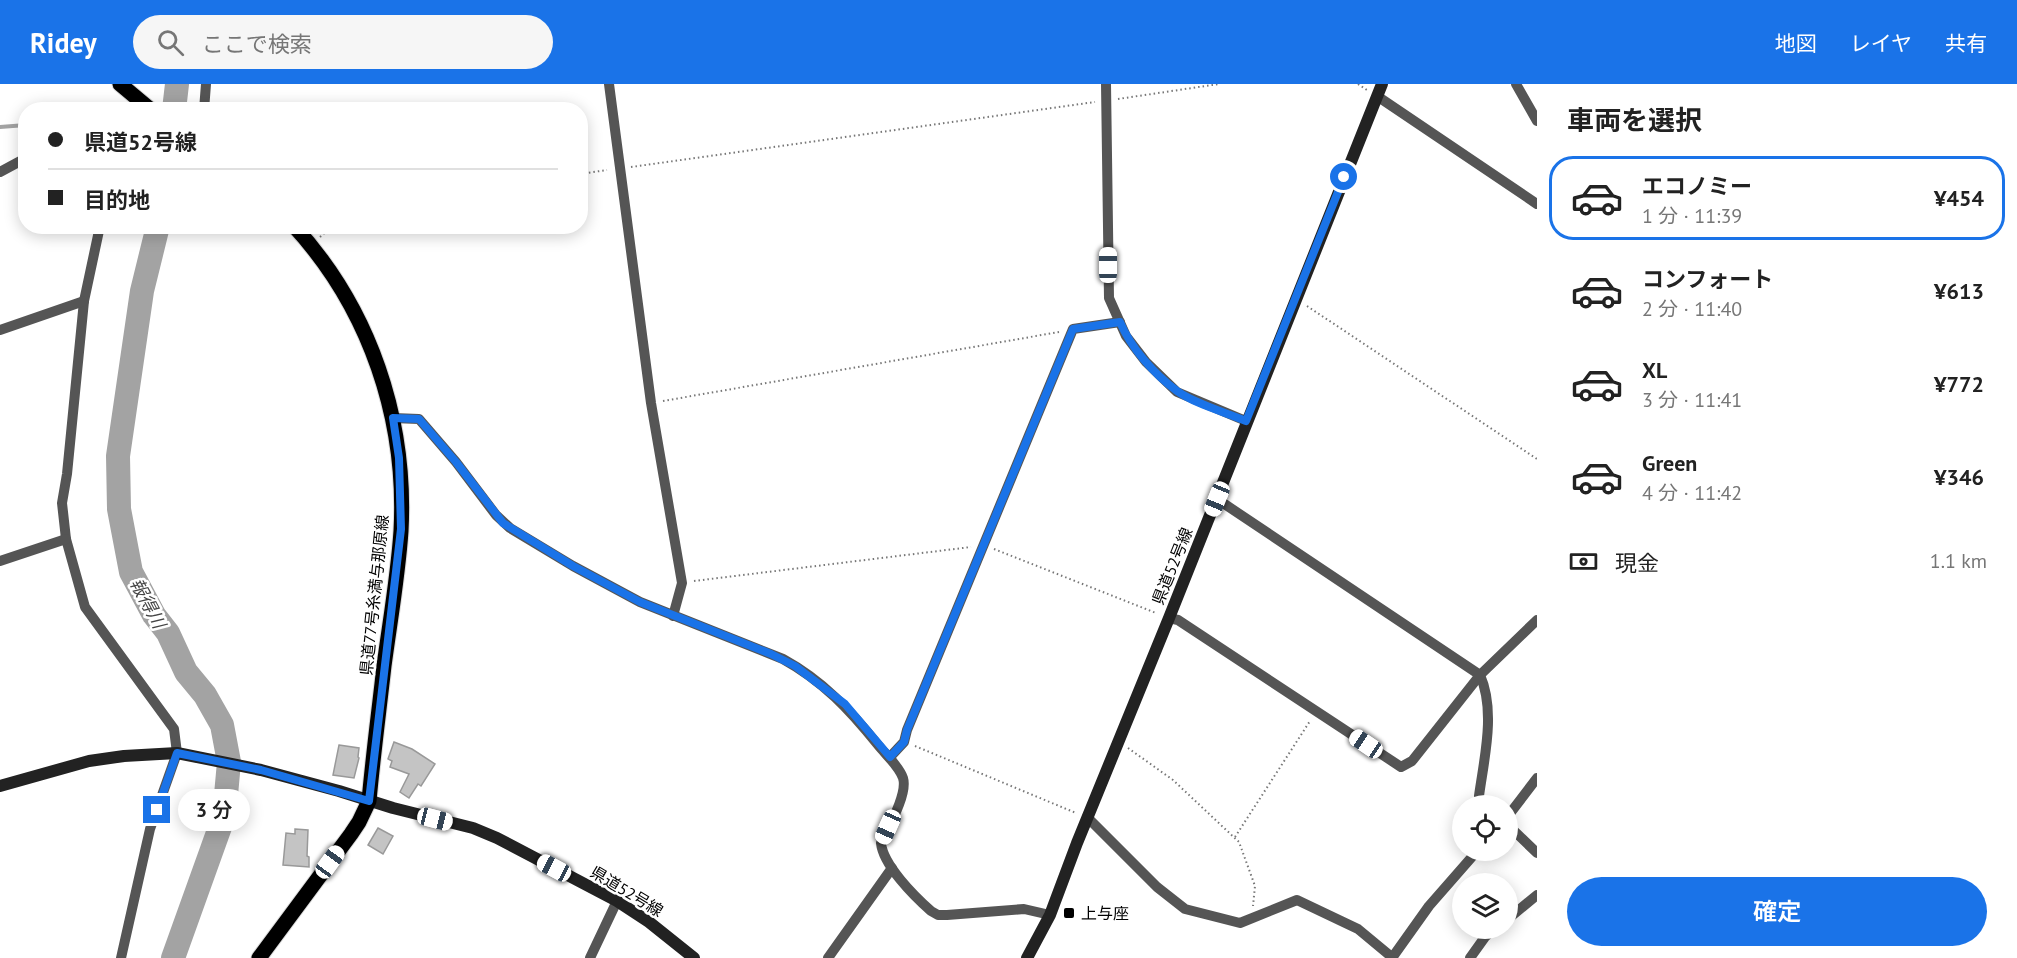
<!DOCTYPE html>
<html lang="ja">
<head>
<meta charset="utf-8">
<style>
  body { margin:0; font-family:"PT Sans","Noto Sans JP",sans-serif; background:#f6f6f6; color:#222; height:100vh; display:flex; flex-direction:column; font-size:22px; white-space:nowrap }
  * { box-sizing:border-box; margin:0 }
  p { font-size:20px; color:#767676 }
  .icon { flex:none; width:33px; height:33px; fill:none; stroke:currentColor; stroke-width:2; stroke-linecap:round; stroke-linejoin:round }
  .map { position:relative; flex:1; overflow:hidden }
  .panel { display:flex; flex-direction:column; background:#fff; width:480px }
  .panel>* { flex:none }
  .hud { position:absolute; left:18px; top:18px; width:570px; height:132px; border-radius:24px; box-shadow:0 3px 15px #0003; display:grid; align-content:center; height:132px; padding:0 30px; background:#fff }
  .buttons { position:absolute; left:1452px; top:711px; display:grid; gap:12px }
  .buttons a { display:grid; place-items:center; width:66px; height:66px; border-radius:50%; background:#fff; box-shadow:0 3px 15px #0003; font-size:30px }
  .end { position:absolute; width:27px; height:27px; margin:-14px; border:8px solid #1a73e8; background:#fff; box-shadow:0 0 0 3px #fff }
  .from { border-radius:50% }
  .bubble { position:absolute; height:42px; border-radius:21px; background:#fff; box-shadow:0 3px 15px #0003; font-size:20px; font-weight:600; line-height:42px; text-align:center }
  .car { position:absolute; width:18px; height:36px; margin:-18px -9px; border-radius:8px; box-shadow:0 0 4px 2px #0007; background:linear-gradient(#fff 24%,#345 0 40%,#fff 0 76%,#345 0 86%,#fff 0) }
  .hud b { display:flex; align-items:center; gap:21px; height:57px; font-size:22px }
  .hud b+b { border-top:2px solid #e0e0e0 }
  .hud i { width:15px; height:15px; background:#222 }
  ul { padding:0; list-style:none }
  li { display:flex; align-items:center; gap:18px; height:84px; margin:0 12px 9px; padding:0 18px; border:3px solid transparent; border-radius:24px }
  li div { flex:1 }
  li b { display:block; font-size:22px }
  li em { font-style:normal; font-weight:600 }
  li.current { border-color:#1a73e8 }
  li>.icon { width:54px; height:54px; stroke-width:1.5 }
  h2 { padding:0 30px; font-size:27px; line-height:72px }
  .pay { display:flex; align-items:center; gap:15px; height:66px; padding:0 30px; font-size:22px }
  .pay p { margin-inline-start:auto }
  .primary-button { display:flex; gap:12px; margin-top:auto; padding:12px 30px }
  .primary-button a { flex:1; height:69px; border-radius:36px; background:#1a73e8; color:#fff; font-size:24px; font-weight:600; line-height:69px; text-align:center }
  header { display:flex; align-items:center; gap:36px; box-sizing:border-box; height:84px; padding:0 30px; background:#1a73e8; color:#fff }
  header strong { font-size:28px }
  nav { display:flex; gap:33px; margin-inline-start:auto; font-size:21px }
  .search { width:420px; height:54px; background:#f6f6f6; display:flex; align-items:center; gap:15px; box-sizing:border-box; padding:0 21px; border-radius:33px; color:#767676; font-size:22px }
  main { display:flex; flex:1; min-height:0 }
  .map>svg:first-child { display:block }
  .lines { fill:none; stroke-linecap:round; stroke-linejoin:round }
  .stream { stroke:#a3a3a3; stroke-width:4 }
  .river { stroke:#a3a3a3; stroke-width:24 }
  .building { fill:#c4c4c4; stroke:#999; stroke-width:1.5 }
  .primary-casing { stroke:#dbdbdb; stroke-width:17 }
  .path { stroke:#777; stroke-width:2; stroke-dasharray:1.5 3; stroke-linecap:butt }
  .street { stroke:#555; stroke-width:10 }
  .secondary { stroke:#222; stroke-width:12 }
  .primary { stroke:#000; stroke-width:15 }
  .route { stroke:#1a73e8; stroke-width:8 }
  .poi-dot { fill:#000; stroke:#fff; stroke-width:2 }
  .labels { text-anchor:middle; dominant-baseline:central; stroke-width:5; stroke-linejoin:round; paint-order:stroke }
  .street-label { font-size:16px; fill:#000; stroke:#fff }
  .poi-label { font-size:16px; fill:#000; stroke:#fff; text-anchor:start }
  .water-label { font-size:18px; font-style:italic; fill:#444; stroke:#fff }
</style>
</head>
<body>
<header>
<strong>Ridey</strong>
<div class="search"><svg class="icon" aria-label="search" viewBox="0 0 24 24"><circle cx="10" cy="10" r="6"/><path d="M15 15l6 6"/></svg>ここで検索</div>
<nav><a>地図</a><a>レイヤ</a><a>共有</a></nav>
</header>
<main>
<div class="map">
<svg width="1537" height="874" viewBox="0 0 1537 874">
  <rect width="100%" height="100%" fill="#fff"/>
  <g class="lines">
    <polyline class="stream" points="0,43 26,41"/>
    <g class="river">
      <polyline points="174,26 177,0"/>
      <polyline points="158,142 142,207 118,372 119,425 131,488 154,531 168,549 186,588 205,611 222,641 229,678 226,711 220,743 173,874"/>
    </g>
  </g>
  <g class="building">
    <polygon points="394,658 412,665 435,680 421,702 418,700 409,714 400,708 409,690 390,683 392,677 388,675"/>
    <polygon points="339,661 359,664 358,673 359,674 354,694 333,691"/>
    <polygon points="378,744 393,752 383,770 368,761"/>
    <polygon points="295,745 308,746 307,772 309,773 309,783 283,781 286,749 295,750"/>
  </g>
  <g class="lines">
    <g class="primary-casing">
      <g id="primary">
        <polyline points="120,0 151,26"/>
        <path d="M259 874 351 750 359 738 369 717C373 672 379 627 384 582 390 537 398 492 401 447 407 335 370 225 294 142"/>
      </g>
    </g>
    <g class="path">
      <polyline points="1358,0 1367,6"/>
      <polyline points="1118,15 1219,0"/>
      <polyline points="631,83 1095,18"/>
      <polyline points="580,90 607,86"/>
      <polyline points="320,153 332,142"/>
      <polyline points="1307,222 1537,375"/>
      <polyline points="663,317 1059,248"/>
      <polyline points="994,465 1156,529"/>
      <polyline points="694,497 971,463"/>
      <polyline points="915,662 1076,729"/>
      <polyline points="1128,664 1173,696 1239,758 1255,802 1253,822"/>
      <polyline points="1235,753 1310,637"/>
    </g>
    <g class="street">
      <polyline points="609,0 651,319 682,499 673,532"/>
      <polyline points="1106,0 1109,214 1126,252 1146,278 1177,308 1246,337"/>
      <polyline points="1516,0 1537,37"/>
      <polyline points="1377,12 1537,120"/>
      <polyline points="204,26 206,0"/>
      <polyline points="0,88 26,74"/>
      <polyline points="100,142 84,217 67,390 62,419 66,455 85,523 174,645 177,669 150,745 121,874"/>
      <polyline points="0,246 84,217"/>
      <path d="M393 334 419 335 456 378 496 431 510 444 573 482 640 518 783 575C823 597 850 626 878 661 886 671 899 682 903 694 908 710 888 744 881 759 883 781 914 812 931 827L938 831H947L1024 825 1050 831"/>
      <path d="M1217 415 1480 591C1496 627 1484 675 1479 712L1485 722"/>
      <polyline points="0,477 66,455"/>
      <polyline points="1169,534 1178,536 1401,683 1412,677 1480,591 1537,536"/>
      <polyline points="890,673 904,658 907,646 1073,245 1120,238"/>
      <polyline points="1508,732 1537,694"/>
      <polyline points="1088,734 1157,803 1185,825 1240,839 1297,816 1358,845 1393,874"/>
      <polyline points="1508,741 1537,769"/>
      <polyline points="1508,835 1537,811"/>
      <polyline points="590,874 617,817"/>
      <polyline points="828,874 892,784"/>
      <polyline points="1392,874 1429,822 1478,766"/>
      <polyline points="1470,874 1485,853 1496,844"/>
    </g>
    <g class="secondary">
      <polyline points="0,702 89,677 124,672 177,669 261,686 339,707 393,724 473,744 497,754 617,817 649,838 694,874"/>
      <polyline points="1027,874 1050,831 1077,759 1169,534 1382,0"/>
    </g>
    <use href="#primary" class="primary"/>
  </g>
  <g class="lines">
    <path class="route" d="M157 726 177 669 261 686 369 717 401 445 399 374 393 334 419 335 456 378 503 439 573 482 640 518 771 570 795 582 845 620 890 673 904 658 907 646 1073 245 1120 238C1131 264 1154 290 1177 307 1195 320 1225 328 1246 337L1344 93"/>
  </g>
  <rect class="poi-dot" x="1063" y="823" width="12" height="12" rx="3"/>
  <g class="labels">
    <g class="street-label">
      <text transform="translate(1172 482) rotate(-68)">県道52号線</text>
      <text transform="translate(374 511) rotate(-84)">県道77号糸満与那原線</text>
      <text transform="translate(627 807) rotate(31)">県道52号線</text>
    </g>
    <g class="poi-label">
      <text x="1081" y="829">上与座</text>
    </g>
    <g class="water-label">
      <text transform="translate(148 519) rotate(62)">報得川</text>
    </g>
  </g>
</svg>
<div class="buttons">
<a><svg class="icon" aria-label="locate" viewBox="0 0 24 24"><circle cx="12" cy="12" r="6"/><path d="M12 2v4M12 18v4M2 12h4M18 12h4"/></svg></a>
<a><svg class="icon" aria-label="layers" viewBox="0 0 24 24"><path d="M12 4l9 5-9 5-9-5zM3 14l9 5 9-5"/></svg></a>
</div>
<i class="end from" style="left:1344px;top:93px"></i>
<i class="end" style="left:157px;top:726px"></i>
<div class="bubble" style="left:178px;top:705px;width:72px">3 分</div>
<i class="car" style="left:1108px;top:181px;rotate:0deg"></i>
<i class="car" style="left:1217px;top:415px;rotate:202deg"></i>
<i class="car" style="left:1366px;top:660px;rotate:304deg"></i>
<i class="car" style="left:435px;top:735px;rotate:104deg"></i>
<i class="car" style="left:888px;top:743px;rotate:204deg"></i>
<i class="car" style="left:330px;top:778px;rotate:36deg"></i>
<i class="car" style="left:554px;top:784px;rotate:298deg"></i>
<div class="hud">
<b><i class="from"></i>県道52号線</b>
<b><i></i>目的地</b>
</div>
</div>
<section class="panel">
<h2>車両を選択</h2>
<ul>
<li class="current"><svg class="icon" aria-label="car" viewBox="0 0 24 24"><path d="M5 17H2v-5l4-1 3-4h7l3 4 3 1v5h-3M9 17h6M6 11h13"/><circle cx="7" cy="17" r="2"/><circle cx="17" cy="17" r="2"/></svg><div><b>エコノミー</b><p>1 分 · 11:39</p></div><em>¥454</em></li>
<li><svg class="icon" aria-label="car" viewBox="0 0 24 24"><path d="M5 17H2v-5l4-1 3-4h7l3 4 3 1v5h-3M9 17h6M6 11h13"/><circle cx="7" cy="17" r="2"/><circle cx="17" cy="17" r="2"/></svg><div><b>コンフォート</b><p>2 分 · 11:40</p></div><em>¥613</em></li>
<li><svg class="icon" aria-label="car" viewBox="0 0 24 24"><path d="M5 17H2v-5l4-1 3-4h7l3 4 3 1v5h-3M9 17h6M6 11h13"/><circle cx="7" cy="17" r="2"/><circle cx="17" cy="17" r="2"/></svg><div><b>XL</b><p>3 分 · 11:41</p></div><em>¥772</em></li>
<li><svg class="icon" aria-label="car" viewBox="0 0 24 24"><path d="M5 17H2v-5l4-1 3-4h7l3 4 3 1v5h-3M9 17h6M6 11h13"/><circle cx="7" cy="17" r="2"/><circle cx="17" cy="17" r="2"/></svg><div><b>Green</b><p>4 分 · 11:42</p></div><em>¥346</em></li>
</ul>
<div class="pay"><svg class="icon" aria-label="cash" viewBox="0 0 24 24"><path d="M3 7h18v10H3z"/><circle cx="12" cy="12" r="2"/></svg>現金<p>1.1 km</p></div>
<div class="primary-button"><a>確定</a></div>
</section>
</main>
</body>
</html>
